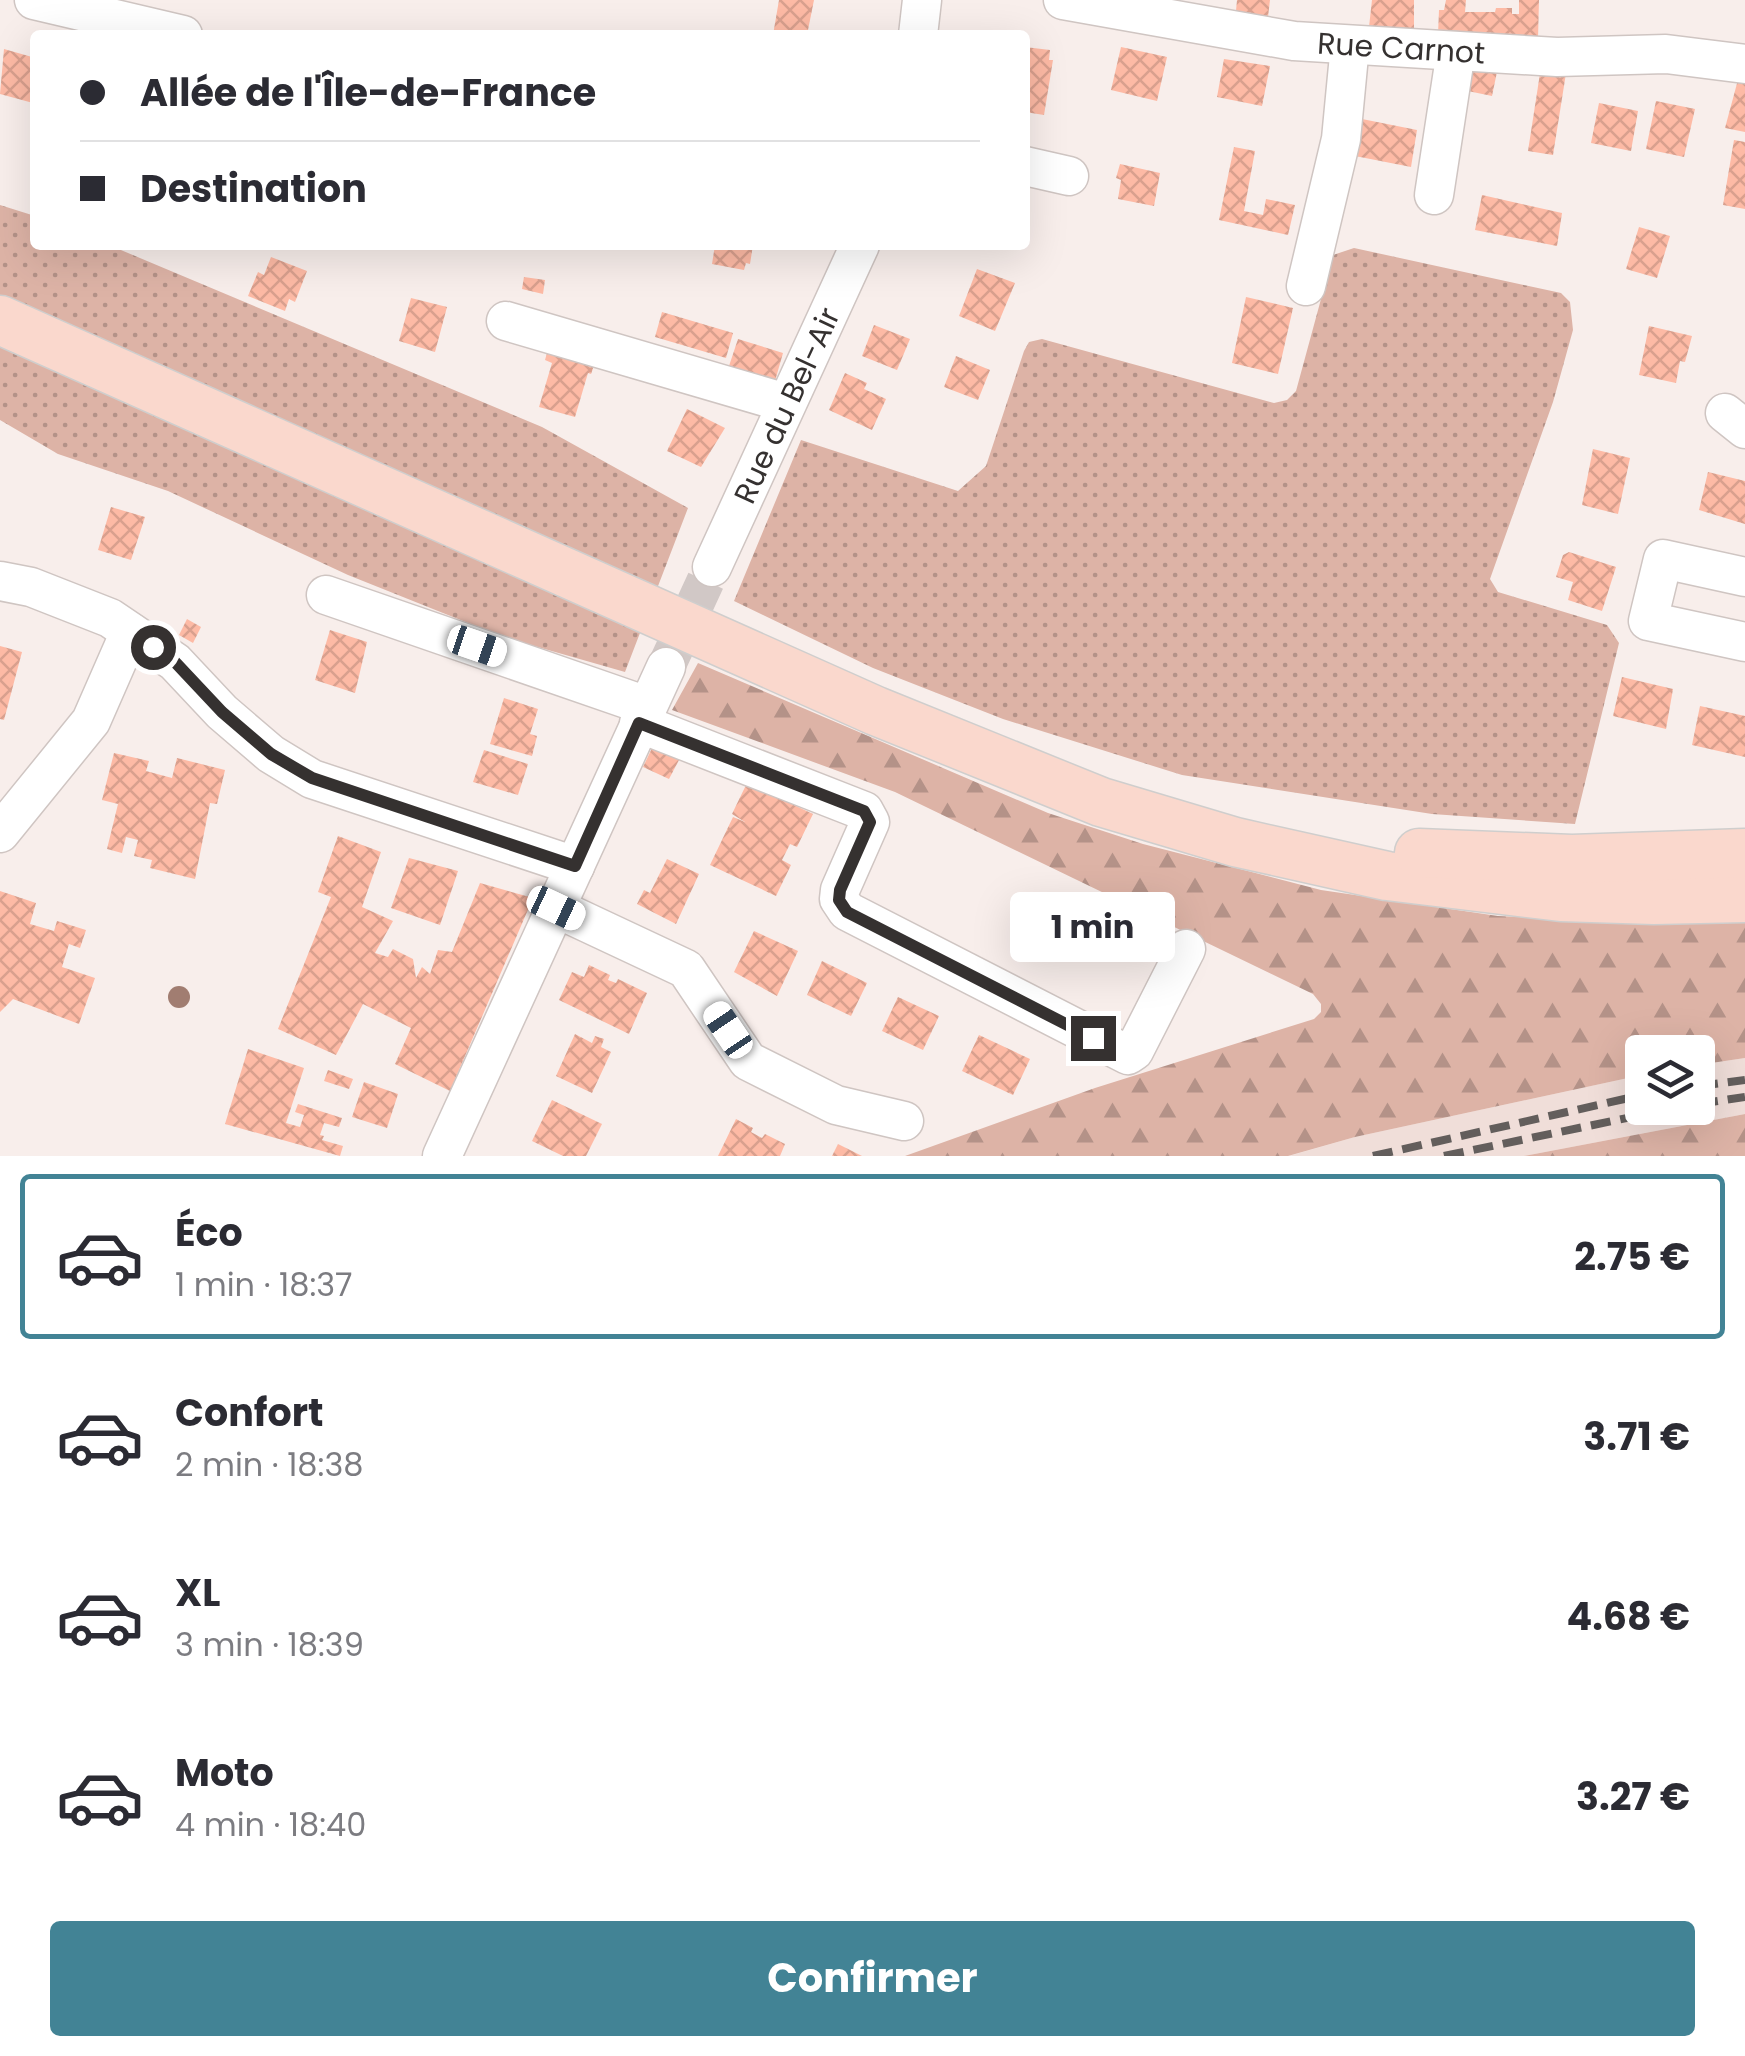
<!DOCTYPE html>
<html lang="fr">
<head>
<meta charset="utf-8">
<style>
  body { margin:0; font-family:Poppins,sans-serif; background:#f2f2f3; color:#2b2b33; height:100vh; display:flex; flex-direction:column; font-size:38px; white-space:nowrap }
  * { box-sizing:border-box; margin:0 }
  p { font-size:32px; color:#7c7c81 }
  .icon { flex:none; width:55px; height:55px; fill:none; stroke:currentColor; stroke-width:2; stroke-linecap:round; stroke-linejoin:round }
  .map { position:relative; height:1156px; overflow:hidden }
  .panel { display:flex; flex-direction:column; background:#fff; flex:1 }
  .panel>* { flex:none }
  .guide { position:absolute; left:30px; top:30px; width:1000px; height:220px; border-radius:10px; box-shadow:0 10px 40px #0002; display:grid; align-content:center; height:220px; padding:0 50px; background:#fff }
  .controls { position:absolute; left:1625px; top:1035px; display:grid; gap:20px }
  .controls a { display:grid; place-items:center; width:90px; height:90px; border-radius:10px; background:#fff; box-shadow:0 10px 40px #0002; font-size:50px }
  .end { position:absolute; width:45px; height:45px; margin:-22px; border:12px solid #353130; background:#fff; box-shadow:0 0 0 5px #fff }
  .from { border-radius:50% }
  .bubble { position:absolute; height:70px; border-radius:10px; background:#fff; box-shadow:0 10px 40px #0002; font-size:32px; font-weight:700; line-height:70px; text-align:center }
  .car { position:absolute; width:30px; height:60px; margin:-30px -15px; border-radius:12px; box-shadow:0 0 8px 2px #0007; background:linear-gradient(#fff 24%,#345 0 40%,#fff 0 76%,#345 0 86%,#fff 0) }
  .guide b { display:flex; align-items:center; gap:35px; height:95px; font-size:38px }
  .guide b+b { border-top:2px solid #e1e1e2 }
  .guide i { width:25px; height:25px; background:#2b2b33 }
  ul { padding:18px 0 0; list-style:none }
  li { display:flex; align-items:center; gap:30px; height:165px; margin:0 20px 15px; padding:0 30px; border:5px solid transparent; border-radius:10px }
  li div { flex:1 }
  li b { display:block; font-size:38px }
  li em { font-style:normal; font-weight:700 }
  li.active { border-color:#428395 }
  li>.icon { width:90px; height:90px; stroke-width:1.5 }
  .cta { display:flex; gap:20px; margin-top:auto; padding:20px 50px }
  .cta a { flex:1; height:115px; border-radius:10px; background:#428395; color:#fff; font-size:40px; font-weight:700; line-height:115px; text-align:center }
  .map>svg:first-child { display:block }
  .built { fill:#f0ded9 }
  .grass { fill:url(#grass-dots) }
  .forest { fill:url(#forest-firs) }
  .building { fill:url(#building-cross-hatch) }
  .lines { fill:none; stroke-linecap:round; stroke-linejoin:round }
  .minor-tunnel { stroke:#d1c8c6; stroke-width:38; stroke-dasharray:38 19; stroke-linecap:butt }
  .minor-casing { stroke:#cfc5c2; stroke-width:41 }
  .major-casing { stroke:#cfcecd; stroke-width:51 }
  .minor { stroke:#fff; stroke-width:38 }
  .major { stroke:#fad8cd; stroke-width:48 }
  .rail { stroke:#635e5c; stroke-width:8; stroke-dasharray:20 10; stroke-linecap:butt }
  .tree { fill:#a17d71 }
  .route { stroke:#353130; stroke-width:12 }
  .labels { text-anchor:middle; dominant-baseline:central; stroke-width:9; stroke-linejoin:round; paint-order:stroke }
  .street-label { font-size:30px; fill:#353130; stroke:#fefefe }
</style>
</head>
<body>
<div class="map">
<svg width="1745" height="1156" viewBox="0 0 1745 1156">
  <defs>
    <pattern id="grass-dots" width="8" height="8" patternUnits="userSpaceOnUse" patternTransform="scale(2.5)"><rect width="8" height="8" fill="#ddb3a6"/><path d="M2 2h.1M6 6h.1" fill="none" stroke="#b49288" stroke-width="1.8" stroke-linecap="round"/></pattern>
    <pattern id="forest-firs" width="22" height="20" patternUnits="userSpaceOnUse" patternTransform="scale(2.5)"><rect width="22" height="20" fill="#ddb3a6"/><path d="M5 1l3.5 6h-7zM16 11l3.5 6h-7z" fill="#b49288"/></pattern>
    <pattern id="building-cross-hatch" width="8" height="8" patternUnits="userSpaceOnUse" patternTransform="scale(2.5)"><rect width="8" height="8" fill="#fdbaa5"/><path d="M0 0l8 8M0 8l8-8" fill="none" stroke="#d9a08e"/></pattern>
  </defs>
  <rect width="100%" height="100%" fill="#f8eeeb"/>
  <polygon class="built" points="1745,1058 1745,1114 1524,1156 1289,1156 1355,1137 1642,1075 1642,1108 1698,1108 1698,1065"/>
  <g class="grass">
    <polygon points="0,205 35,216 35,245 109,245 542,427 688,508 625,672 503,637 348,575 168,491 58,454 0,420"/>
    <polygon points="1354,248 1561,293 1570,302 1573,330 1553,402 1490,579 1498,592 1607,625 1619,643 1575,824 1432,814 1182,775 1003,719 873,668 734,601 801,440 958,491 986,466 1024,351 1029,342 1042,339 1274,403 1287,400 1296,391 1333,255"/>
  </g>
  <g class="forest">
    <polygon points="698,663 1048,813 1143,844 1321,890 1498,916 1687,924 1745,918 1745,1058 1698,1065 1698,1052 1642,1052 1642,1075 1355,1137 1288,1156 905,1156 1095,1088 1314,1019 1321,1012 1321,1004 1313,994 895,792 672,710"/>
    <polygon points="1745,1114 1745,1156 1524,1156"/>
  </g>
  <g class="building">
    <polygon points="779,0 814,0 807,35 773,35"/>
    <polygon points="1237,0 1270,0 1268,17 1236,11"/>
    <polygon points="1372,0 1414,0 1414,32 1369,27"/>
    <polygon points="1446,0 1466,0 1465,12 1495,12 1496,8 1512,8 1512,14 1519,14 1519,0 1539,0 1538,39 1438,35 1439,10 1444,10"/>
    <polygon points="1025,47 1050,50 1049,60 1053,60 1044,115 1025,112"/>
    <polygon points="1121,47 1167,57 1157,101 1111,90"/>
    <polygon points="4,49 32,57 31,61 35,63 33,103 0,94"/>
    <polygon points="1224,59 1270,66 1262,106 1217,97"/>
    <polygon points="1468,67 1498,67 1492,96 1463,90"/>
    <polygon points="1541,67 1567,67 1553,155 1528,151"/>
    <polygon points="1739,76 1745,77 1745,132 1725,128"/>
    <polygon points="1656,101 1695,109 1684,157 1646,149"/>
    <polygon points="1599,103 1638,111 1631,151 1591,143"/>
    <polygon points="1357,118 1417,130 1411,167 1350,155"/>
    <polygon points="1734,140 1745,142 1745,209 1723,205"/>
    <polygon points="1234,147 1255,151 1244,211 1263,215 1266,199 1295,205 1288,235 1219,220"/>
    <polygon points="1120,164 1160,173 1154,206 1118,199 1121,180 1116,178"/>
    <polygon points="1482,195 1562,213 1557,246 1475,230"/>
    <polygon points="1639,227 1670,236 1657,278 1626,269"/>
    <polygon points="715,245 753,245 750,264 746,263 744,270 712,264"/>
    <polygon points="271,257 307,271 295,302 289,299 285,311 248,296 258,272 264,275"/>
    <polygon points="977,269 1015,283 995,331 959,316"/>
    <polygon points="524,277 545,280 543,294 522,289"/>
    <polygon points="1246,297 1293,308 1278,374 1232,363"/>
    <polygon points="411,298 447,307 435,352 399,341"/>
    <polygon points="662,312 733,333 726,358 655,337"/>
    <polygon points="874,325 910,339 897,370 862,356"/>
    <polygon points="1649,326 1692,336 1685,362 1680,361 1676,383 1639,375"/>
    <polygon points="738,339 783,353 775,381 729,366"/>
    <polygon points="549,346 596,360 591,374 588,373 575,417 539,407 552,363 545,360"/>
    <polygon points="956,356 990,370 978,400 944,387"/>
    <polygon points="845,373 867,383 864,389 886,399 872,430 829,410"/>
    <polygon points="687,409 725,428 701,467 667,451"/>
    <polygon points="1593,449 1630,458 1618,514 1582,505"/>
    <polygon points="1708,472 1745,481 1745,524 1699,510"/>
    <polygon points="111,507 145,517 131,560 98,550"/>
    <polygon points="1569,552 1616,567 1602,611 1568,600 1573,582 1556,577 1563,555"/>
    <polygon points="187,619 201,627 193,643 179,635"/>
    <polygon points="330,630 367,642 355,693 315,680"/>
    <polygon points="0,646 22,652 4,720 0,719"/>
    <polygon points="1622,677 1673,689 1666,729 1613,716"/>
    <polygon points="504,698 538,709 530,734 537,736 532,756 490,744"/>
    <polygon points="1700,706 1745,716 1745,757 1692,745"/>
    <polygon points="653,746 679,760 669,779 643,767"/>
    <polygon points="484,750 528,764 518,795 473,782"/>
    <polygon points="114,753 149,761 146,771 172,778 177,758 225,770 217,804 210,803 195,879 150,868 152,860 134,856 138,840 126,837 122,853 107,849 118,804 102,800"/>
    <polygon points="747,783 813,814 797,847 790,844 782,860 791,865 776,896 710,865 733,817 745,822 732,814"/>
    <polygon points="338,836 381,852 362,907 393,921 375,953 388,957 393,949 413,959 416,978 422,967 430,974 438,950 452,952 480,883 533,898 450,1091 395,1064 411,1028 363,1004 336,1055 278,1029 331,897 318,892"/>
    <polygon points="409,858 458,871 440,925 391,908"/>
    <polygon points="667,859 699,874 676,924 637,904 644,890 650,893"/>
    <polygon points="0,891 36,903 30,924 54,931 57,921 86,930 80,948 69,944 62,967 95,978 79,1024 13,999 0,1012"/>
    <polygon points="754,931 798,951 777,996 734,972"/>
    <polygon points="822,961 867,983 851,1016 807,995"/>
    <polygon points="589,965 610,975 608,980 616,983 618,979 647,993 629,1034 559,1000 572,972 584,977"/>
    <polygon points="898,997 939,1016 923,1050 882,1031"/>
    <polygon points="575,1034 592,1043 595,1036 604,1039 601,1047 611,1052 592,1093 556,1076"/>
    <polygon points="979,1035 1030,1059 1013,1095 962,1071"/>
    <polygon points="248,1049 304,1068 286,1123 300,1127 304,1115 295,1112 298,1104 342,1118 339,1127 324,1123 320,1135 324,1136 322,1140 343,1146 340,1156 225,1124"/>
    <polygon points="328,1070 353,1079 349,1089 324,1081"/>
    <polygon points="364,1082 398,1094 387,1128 352,1117"/>
    <polygon points="552,1100 602,1124 586,1156 563,1156 532,1141"/>
    <polygon points="736,1119 753,1128 751,1132 762,1138 765,1134 785,1144 780,1156 718,1156"/>
    <polygon points="838,1144 862,1156 832,1156"/>
  </g>
  <g class="lines">
    <polyline class="minor-tunnel" points="666,667 712,567"/>
    <g class="minor-casing">
      <g id="minor">
        <polyline points="34,0 183,35"/>
        <path id="s1" d="M1063 0 1294 41 1557 57 1666 54 1745 64"/>
        <polyline points="918,35 922,0"/>
        <polyline points="1025,166 1069,176"/>
        <polyline points="1434,195 1456,51"/>
        <polyline points="1306,286 1341,139 1350,45"/>
        <polyline points="506,321 786,403"/>
        <polyline points="1725,413 1745,429"/>
        <path id="s2" d="M712 567 860 245"/>
        <polyline points="1745,577 1663,559 1648,621 1745,642"/>
        <polyline points="0,581 31,587 110,618 175,662 222,712 271,754 312,779 575,866"/>
        <polyline points="326,595 647,706"/>
        <polyline points="639,723 864,811 870,822 840,890 839,899 847,911 1128,1055 1134,1051 1186,949"/>
        <polyline points="0,833 91,721 130,632"/>
        <polyline points="556,908 686,969 748,1061 836,1105 904,1121"/>
        <polyline points="442,1156 666,667"/>
      </g>
    </g>
    <g class="major-casing">
      <g id="major">
        <polyline points="0,320 876,711 1101,802 1235,842 1387,876 1561,897 1654,900 1745,898"/>
        <polyline points="1419,853 1572,859 1745,853"/>
      </g>
    </g>
    <use href="#minor" class="minor"/>
    <use href="#major" class="major"/>
    <g class="rail">
      <polyline points="1698,1086 1745,1080"/>
      <polyline points="1698,1104 1745,1097"/>
      <polyline points="1373,1156 1642,1095"/>
      <polyline points="1444,1156 1675,1108"/>
    </g>
  </g>
  <circle class="tree" cx="179" cy="997" r="11"/>
  <g class="lines">
    <polyline class="route" points="153,647 175,662 222,712 271,754 312,778 575,866 639,723 864,811 870,822 840,890 839,900 847,912 1093,1038"/>
  </g>
  <g class="labels">
    <g class="street-label">
      <text stroke="none"><textPath href="#s1" startOffset="342">Rue Carnot</textPath></text>
      <text stroke="none"><textPath href="#s2" startOffset="178">Rue du Bel-Air</textPath></text>
    </g>
  </g>
</svg>
<div class="controls">
<a><svg class="icon" aria-label="layers" viewBox="0 0 24 24"><path d="M12 4l9 5-9 5-9-5zM3 14l9 5 9-5"/></svg></a>
</div>
<i class="end from" style="left:153px;top:647px"></i>
<i class="end" style="left:1093px;top:1038px"></i>
<div class="bubble" style="left:1010px;top:892px;width:165px">1 min</div>
<i class="car" style="left:477px;top:646px;rotate:109deg"></i>
<i class="car" style="left:556px;top:908px;rotate:115deg"></i>
<i class="car" style="left:728px;top:1030px;rotate:326deg"></i>
<div class="guide">
<b><i class="from"></i>Allée de l'Île-de-France</b>
<b><i></i>Destination</b>
</div>
</div>
<section class="panel">
<ul>
<li class="active"><svg class="icon" aria-label="car" viewBox="0 0 24 24"><path d="M5 17H2v-5l4-1 3-4h7l3 4 3 1v5h-3M9 17h6M6 11h13"/><circle cx="7" cy="17" r="2"/><circle cx="17" cy="17" r="2"/></svg><div><b>Éco</b><p>1 min · 18:37</p></div><em>2.75 €</em></li>
<li><svg class="icon" aria-label="car" viewBox="0 0 24 24"><path d="M5 17H2v-5l4-1 3-4h7l3 4 3 1v5h-3M9 17h6M6 11h13"/><circle cx="7" cy="17" r="2"/><circle cx="17" cy="17" r="2"/></svg><div><b>Confort</b><p>2 min · 18:38</p></div><em>3.71 €</em></li>
<li><svg class="icon" aria-label="car" viewBox="0 0 24 24"><path d="M5 17H2v-5l4-1 3-4h7l3 4 3 1v5h-3M9 17h6M6 11h13"/><circle cx="7" cy="17" r="2"/><circle cx="17" cy="17" r="2"/></svg><div><b>XL</b><p>3 min · 18:39</p></div><em>4.68 €</em></li>
<li><svg class="icon" aria-label="car" viewBox="0 0 24 24"><path d="M5 17H2v-5l4-1 3-4h7l3 4 3 1v5h-3M9 17h6M6 11h13"/><circle cx="7" cy="17" r="2"/><circle cx="17" cy="17" r="2"/></svg><div><b>Moto</b><p>4 min · 18:40</p></div><em>3.27 €</em></li>
</ul>
<div class="cta"><a>Confirmer</a></div>
</section>
</body>
</html>
